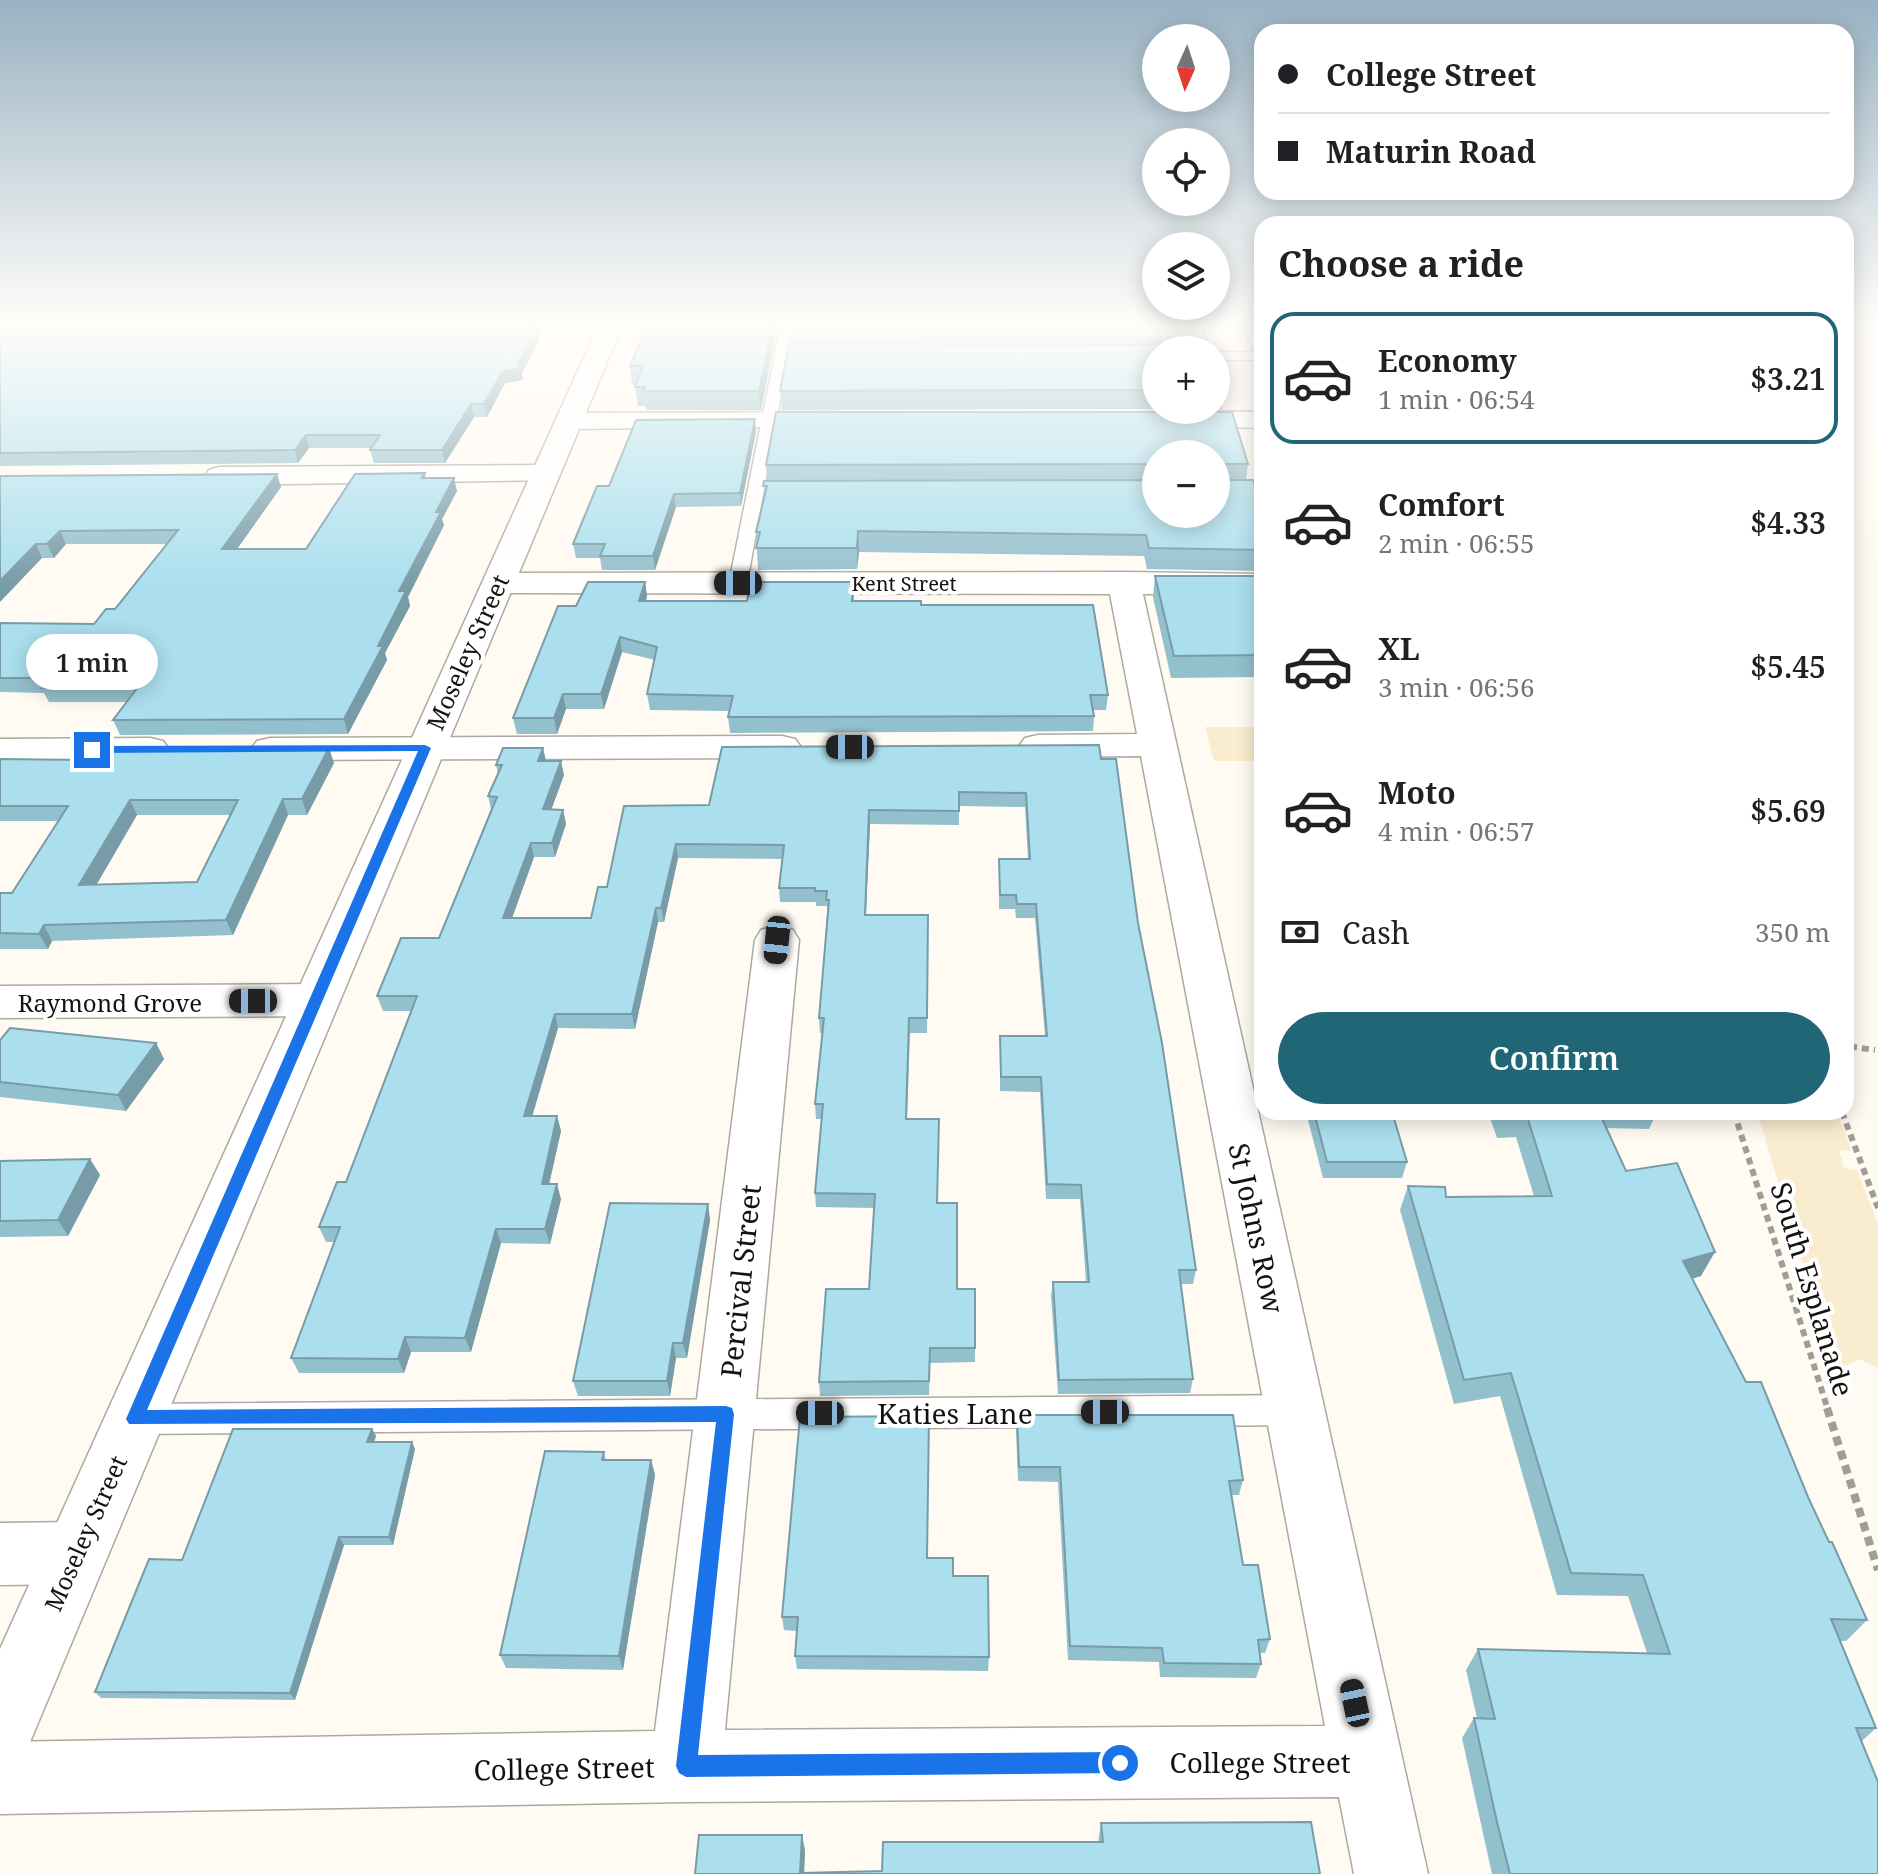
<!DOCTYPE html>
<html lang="en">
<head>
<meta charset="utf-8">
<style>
  body { margin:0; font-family:"Noto Serif",serif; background:#f6f6f6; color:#202124; height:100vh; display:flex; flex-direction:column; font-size:30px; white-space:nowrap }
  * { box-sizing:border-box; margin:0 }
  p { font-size:26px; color:#757577 }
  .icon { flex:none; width:44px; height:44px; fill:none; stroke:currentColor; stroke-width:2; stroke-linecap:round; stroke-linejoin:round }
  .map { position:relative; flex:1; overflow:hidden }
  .panel { position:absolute; left:1254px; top:216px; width:600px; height:904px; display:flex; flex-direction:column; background:#fff; border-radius:24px; box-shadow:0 4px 20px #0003 }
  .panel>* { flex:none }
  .banner { position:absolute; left:1254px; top:24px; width:600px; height:176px; border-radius:24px; box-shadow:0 4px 20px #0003; display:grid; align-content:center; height:176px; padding:0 24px; background:#fff }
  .needle { width:52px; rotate:183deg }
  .controls { position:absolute; left:1142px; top:24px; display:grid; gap:16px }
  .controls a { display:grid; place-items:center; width:88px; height:88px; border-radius:50%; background:#fff; box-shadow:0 4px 20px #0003; font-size:40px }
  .end { position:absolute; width:36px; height:36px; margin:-18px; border:10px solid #1a73e8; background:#fff; box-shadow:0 0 0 4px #fff }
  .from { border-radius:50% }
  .bubble { position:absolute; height:56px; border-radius:28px; background:#fff; box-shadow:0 4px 20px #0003; font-size:26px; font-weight:600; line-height:56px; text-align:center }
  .car { position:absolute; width:24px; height:48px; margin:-24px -12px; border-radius:10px; box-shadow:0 0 6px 2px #0007; background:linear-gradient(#222 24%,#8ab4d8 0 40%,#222 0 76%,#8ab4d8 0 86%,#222 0) }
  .banner b { display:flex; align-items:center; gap:28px; height:76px; font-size:30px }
  .banner b+b { border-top:2px solid #e0e0e0 }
  .banner i { width:20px; height:20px; background:#202124 }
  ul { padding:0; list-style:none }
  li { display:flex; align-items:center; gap:24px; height:132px; margin:0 16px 12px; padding:0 8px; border:4px solid transparent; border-radius:24px }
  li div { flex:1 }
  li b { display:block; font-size:30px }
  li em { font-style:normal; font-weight:600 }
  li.current { border-color:#206676 }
  li>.icon { width:72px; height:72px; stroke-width:1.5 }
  h2 { padding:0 24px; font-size:36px; line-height:96px }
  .pay { display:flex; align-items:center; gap:20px; height:88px; padding:0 24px; font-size:30px }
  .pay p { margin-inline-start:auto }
  .action { display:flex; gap:16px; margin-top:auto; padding:16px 24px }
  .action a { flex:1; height:92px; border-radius:48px; background:#206676; color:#fff; font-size:32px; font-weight:600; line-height:92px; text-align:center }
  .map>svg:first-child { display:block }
  .green { fill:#f9eccf }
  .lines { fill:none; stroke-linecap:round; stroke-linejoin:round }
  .lane-casing { stroke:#ada99f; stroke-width:3 }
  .street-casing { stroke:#ada99f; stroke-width:3 }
  .secondary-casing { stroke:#ada99f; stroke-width:3 }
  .path-far1 { stroke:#a09d97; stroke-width:6; stroke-dasharray:7 5; stroke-linecap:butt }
  .path { stroke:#a09d97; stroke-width:8; stroke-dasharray:9 6; stroke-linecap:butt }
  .lane { fill:#fff; fill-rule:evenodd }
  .street { fill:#fff; fill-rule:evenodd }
  .secondary { fill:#fff; fill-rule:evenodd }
  .wall { fill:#93c0cd; fill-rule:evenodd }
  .shaded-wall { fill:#789ca7 }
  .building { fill:#abdfee; stroke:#789ca7; stroke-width:2; fill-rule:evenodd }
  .route { fill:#1a73e8 }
  .labels { text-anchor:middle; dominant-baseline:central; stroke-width:8; stroke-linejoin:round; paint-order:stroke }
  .far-street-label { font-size:20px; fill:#151310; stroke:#fff }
  .street-label { font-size:24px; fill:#151310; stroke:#fff }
  .near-street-label { font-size:28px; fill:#151310; stroke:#fff }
</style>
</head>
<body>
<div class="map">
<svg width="1878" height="1874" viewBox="0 0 1878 1874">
  <rect width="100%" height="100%" fill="#fffbf3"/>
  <g class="green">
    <polygon points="1205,727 1262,727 1262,761 1214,761"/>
    <polygon points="1757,1112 1837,1112 1852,1151 1839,1150 1844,1168 1857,1170 1878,1224 1878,1368 1859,1359 1835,1372"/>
  </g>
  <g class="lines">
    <g class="lane-casing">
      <g id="lane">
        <polygon points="781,324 794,324 747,583 738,588 729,583"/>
        <rect x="1216" y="352" width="46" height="8"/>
        <rect x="1216" y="487" width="46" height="10"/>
        <polygon points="1295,1395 1306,1400 1311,1410 1306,1420 1295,1425 135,1434 123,1429 119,1419 123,1409 135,1404"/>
      </g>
    </g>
    <g class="street-casing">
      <g id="street">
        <polygon points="1242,324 1262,324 1262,350 1253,348"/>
        <polygon points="1172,411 1262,412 1262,428 1162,425 1159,419 1162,413"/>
        <polygon points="836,412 846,414 850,420 846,426 569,429 559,427 555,421 559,415 569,413"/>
        <polygon points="545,465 555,468 559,474 555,480 219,485 209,482 205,476 209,470 219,467"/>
        <polygon points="1124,572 1262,574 1262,594 1143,594 1428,1874 1354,1874 1339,1797 686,1802 0,1814 0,1742 655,1731 755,940 761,930 777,925 793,930 799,940 725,1730 1325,1726 1141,756 1038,757 1025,754 1019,746 1025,738 1038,735 1137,734 1110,594 498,593 487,590 482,583 487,576 498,573"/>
        <polygon points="782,736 795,739 801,747 795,755 782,758 270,760 257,757 251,749 257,741 270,738"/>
        <polygon points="150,738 163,741 169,749 163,757 150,760 0,761 0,739"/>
        <polygon points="317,984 333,989 340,1000 333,1011 317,1016 0,1018 0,986"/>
        <polygon points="76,1522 99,1531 108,1553 99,1575 76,1584 0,1585 0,1523"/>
      </g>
    </g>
    <g class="secondary-casing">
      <polygon id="secondary" points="599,324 623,324 25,1754 0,1764 0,1649"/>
    </g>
    <g class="path-far1">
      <polyline points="1846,1054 1853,1055 1853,1047 1875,1050"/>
      <polyline points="1734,1112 1828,1410"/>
      <polyline points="1842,1112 1878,1208"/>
    </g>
    <polyline class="path" points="1827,1408 1878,1570"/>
    <use href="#lane" class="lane"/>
    <use href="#street" class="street"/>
    <use href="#secondary" class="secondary"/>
  </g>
  <g class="wall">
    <polygon points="0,324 536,324 534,327 540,339 522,373 523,380 505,383 487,417 474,417 445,463 374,463 370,450 372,448 309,448 298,463 0,466"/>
    <polygon points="652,324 778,324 761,410 646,410 645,406 638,406 635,387 636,385 632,385 630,366"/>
    <polygon points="1202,324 1156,350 1156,409 782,410 780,391 793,344 792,330"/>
    <polygon points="1216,390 1224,390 1222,409 1216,409"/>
    <path d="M776 412H1232L1248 464 1246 480H1253L1262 507V571L1147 569 1144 556 859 552 857 569 758 570 756 532 764 498V481H767L766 465ZM1156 454H1216V514H1156Z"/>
    <polygon points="756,432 741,506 676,507 655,570 602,570 600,558 576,558 573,544 609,486"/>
    <polygon points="425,473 426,478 457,491 442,519 444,525 408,597 410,606 385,653 387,660 348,734 120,735 113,720 127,702 49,702 44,693 0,692 0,623 94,624 115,609 167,544 66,544 54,558 42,558 0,476 277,474 281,487 237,549 306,549"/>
    <polygon points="1155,576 1262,576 1262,677 1171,678 1153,597"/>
    <polygon points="645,582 647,596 646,601 747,601 854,582 854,601 921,605 1108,695 1106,710 1093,710 1094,716 1093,731 730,733 728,717 729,711 650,710 647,694 655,660 622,652 604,709 566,709 557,734 517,734 513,718 576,606"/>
    <polygon points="1099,745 1138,923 1196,1270 1193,1284 1180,1284 1193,1379 1190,1393 1058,1394 1051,1296 1053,1282 1086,1282 1080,1199 1046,1199 1040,1092 1000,1091 1000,1036 1045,1036 1035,918 1016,918 1015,909 999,909 999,859 1028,859 1025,807 959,806 959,825 870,824 866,915 928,915 927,1033 910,1033 907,1119 938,1203 957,1289 975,1348 975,1362 930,1363 929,1395 820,1396 819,1382 869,1289 874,1208 816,1207 815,1193 822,1119 816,1119 815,1104 822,1033 820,1033 819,1018 827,914 827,906 816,906 816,902 780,902 779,888 783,859 678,858 664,922 658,922 635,1029 558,1028 532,1116 557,1116 561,1131 549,1184 561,1199 550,1244 501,1243 471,1352 411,1352 404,1373 299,1373 291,1358 335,1242 326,1242 319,1227 346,1182 411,1011 383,1011 377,996 439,938 491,809 488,796 498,774 496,765 543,748 546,761 564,775 551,810 563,810 566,824 555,857 534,857 512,918 591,918 607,887 709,805"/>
    <path d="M0 759 334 763 307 815H288L233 935 52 941 48 949H0V893H12L58 821H0ZM137 815H230L197 882 96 885Z"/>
    <polygon points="0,1040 156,1043 164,1059 126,1111 0,1097"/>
    <polygon points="1306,1112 1392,1112 1407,1162 1402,1178 1323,1178"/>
    <polygon points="1488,1112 1657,1112 1649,1129 1607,1128 1626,1171 1701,1276 1692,1279 1746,1382 1808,1497 1867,1620 1846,1641 1840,1641 1876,1728 1862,1741 1878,1874 1492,1874 1462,1738 1474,1718 1477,1718 1466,1670 1478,1649 1647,1653 1628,1596 1557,1595 1500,1396 1454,1404 1400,1210 1408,1186 1446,1197 1534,1196 1516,1137 1497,1138"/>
    <polygon points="90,1159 100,1175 68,1236 0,1237 0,1161"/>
    <polygon points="708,1204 710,1220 687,1358 676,1358 670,1396 578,1396 573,1381"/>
    <polygon points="1017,1415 1243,1480 1239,1495 1232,1495 1243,1565 1270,1639 1265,1653 1259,1653 1261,1664 1256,1678 1160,1677 1159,1662 1068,1660 1058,1482 1018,1481 1016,1430"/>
    <polygon points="372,1429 376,1436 374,1442 415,1449 393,1545 344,1545 295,1700 101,1698 95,1692 182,1560"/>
    <polygon points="604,1452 606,1460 651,1460 655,1475 623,1670 506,1668 500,1655"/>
    <polygon points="927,1558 953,1576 989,1657 988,1671 797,1669 795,1656 796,1631 784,1630 782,1617"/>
    <polygon points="1101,1823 1320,1874 695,1874 802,1835 805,1851 804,1873 882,1871 1098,1842"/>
  </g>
  <g class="shaded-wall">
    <polygon points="773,324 778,324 761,410 759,391"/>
    <polygon points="538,327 540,339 522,373 523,380 505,383 487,417 484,404 503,371 518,363"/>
    <polygon points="471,404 474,417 445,463 442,450"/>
    <polygon points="755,419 756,432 741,506 740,493"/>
    <polygon points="306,435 309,448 298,463 295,450"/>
    <polygon points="277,474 281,487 227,563 222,549"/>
    <polygon points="454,478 457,491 442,519 444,525 408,597 410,606 385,653 387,660 348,734 344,719 378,646 399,591 436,512"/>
    <polygon points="674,494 676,507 655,570 653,556"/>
    <polygon points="60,531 66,544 54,558 47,544"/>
    <polygon points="858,531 859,552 857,569 857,548"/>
    <polygon points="36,544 42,558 0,602 0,581"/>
    <polygon points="645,582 647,596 641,615 639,601"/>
    <polygon points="620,637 622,652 604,709 601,694"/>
    <polygon points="563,694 566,709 557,734 554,718"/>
    <polygon points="329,748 334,763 307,815 302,799"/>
    <polygon points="543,748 546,762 538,761"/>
    <polygon points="561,761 564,775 546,824 543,809"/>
    <polygon points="283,799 288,815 233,935 226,920"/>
    <polygon points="130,800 137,815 87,901 79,885"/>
    <polygon points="563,810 566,824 555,857 552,843"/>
    <polygon points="869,810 870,824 865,929 865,915"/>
    <polygon points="531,843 534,857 507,932 503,918"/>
    <polygon points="676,844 678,858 664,922 661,908"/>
    <polygon points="656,908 658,922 635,1029 632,1014"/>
    <polygon points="44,925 52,941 48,949 39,934"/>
    <polygon points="555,1014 558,1028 528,1131 524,1116"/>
    <polygon points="156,1043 164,1059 126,1111 118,1095"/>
    <polygon points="557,1116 561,1131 546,1198 542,1184"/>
    <polygon points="90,1159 100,1175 68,1236 58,1220"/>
    <polygon points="557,1184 561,1199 550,1244 545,1229"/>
    <polygon points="708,1204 710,1220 687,1358 683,1343"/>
    <polygon points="496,1229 501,1243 471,1352 465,1338"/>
    <polygon points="1715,1252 1701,1276 1669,1285 1683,1261"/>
    <polygon points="405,1337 411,1352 404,1373 398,1359"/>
    <polygon points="673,1343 676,1358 670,1396 667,1381"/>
    <polygon points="372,1429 376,1436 371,1450 367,1442"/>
    <polygon points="412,1442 415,1449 393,1545 389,1537"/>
    <polygon points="651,1460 655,1475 623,1670 619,1656"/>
    <polygon points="339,1537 344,1545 295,1700 290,1693"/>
    <polygon points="802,1835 805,1851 804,1874 800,1874"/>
  </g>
  <g class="building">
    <polygon points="0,324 527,324 526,327 538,327 518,363 521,368 503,371 484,404 471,404 442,450 370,450 380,435 306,435 295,450 0,453"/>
    <polygon points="652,324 773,324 759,391 643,391 645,387 635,387 643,366 630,366 645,330 650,330"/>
    <polygon points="793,324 1202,324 1210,350 1156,350 1156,390 780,391 789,344 1158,345 1161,342 1158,331 792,330"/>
    <polygon points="1216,366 1224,390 1216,390"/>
    <polygon points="776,412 1232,412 1248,464 1219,464 1216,475 1216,454 1156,454 1156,464 766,465"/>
    <polygon points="755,419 740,493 674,494 653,556 600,556 605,544 573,544 597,486 609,486 636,420"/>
    <polygon points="425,473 422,478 454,478 436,512 441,512 399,591 406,591 378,646 383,646 344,719 113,720 138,687 42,688 50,678 0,678 0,623 94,624 106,609 115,609 178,530 60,531 47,544 36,544 0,581 0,476 277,474 222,549 306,549 355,474"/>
    <polygon points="1216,477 1219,480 1253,480 1262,507 1262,550 1149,548 1146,535 858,531 857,548 756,548 760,532 756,532 767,486 763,486 764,481 1156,480 1156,514 1216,514"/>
    <polygon points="1155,576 1262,576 1262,655 1174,656"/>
    <polygon points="588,582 645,582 639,601 747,601 751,582 854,582 852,601 921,601 921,605 1093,605 1108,695 1090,695 1094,716 728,717 733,696 647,694 657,647 620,637 601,694 563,694 554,718 513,718 558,606 576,606"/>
    <polygon points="1099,745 1101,759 1116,759 1138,923 1162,1043 1196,1270 1179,1270 1193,1379 1059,1380 1053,1282 1089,1282 1081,1185 1047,1184 1041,1077 1001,1077 1000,1036 1047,1036 1036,904 1017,904 1016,895 1000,895 999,859 1030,859 1026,793 959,792 959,811 869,810 865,915 928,915 927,1018 909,1018 906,1119 939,1119 937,1203 957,1203 957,1289 975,1289 975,1348 930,1348 929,1381 819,1382 826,1289 869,1289 875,1194 815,1193 823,1104 815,1104 824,1018 819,1018 829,900 826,900 827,891 815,891 815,888 779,888 784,845 676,844 661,908 656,908 632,1014 555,1014 524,1116 557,1116 542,1184 557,1184 545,1229 496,1229 465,1338 405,1337 398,1359 291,1358 340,1227 319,1227 337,1182 346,1182 417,996 377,996 401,938 439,938 497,797 488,796 502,765 496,765 503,748 543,748 538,761 561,761 543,809 563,810 552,843 531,843 503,918 591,918 598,887 607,887 624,806 709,805 722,747"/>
    <path d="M329 748 302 799H283L226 920 44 925 39 934 0 933V893H12L68 806H0V759L84 760 93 749ZM130 800H238L197 882 79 885Z"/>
    <polygon points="10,1028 156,1043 118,1095 0,1082 0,1040"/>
    <polygon points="1314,1112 1392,1112 1407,1162 1327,1162"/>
    <polygon points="1506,1112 1599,1112 1626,1171 1677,1163 1715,1252 1683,1261 1746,1382 1761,1382 1808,1497 1829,1542 1832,1542 1867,1620 1831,1619 1876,1728 1856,1728 1878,1782 1878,1874 1510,1874 1497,1822 1474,1718 1495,1719 1478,1649 1670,1654 1643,1575 1571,1573 1511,1373 1464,1380 1408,1186 1445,1187 1446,1197 1552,1196 1526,1113 1506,1113"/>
    <polygon points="90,1159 58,1220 0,1221 0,1161"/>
    <polygon points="610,1203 708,1204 683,1343 673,1343 667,1381 573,1381"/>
    <polygon points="1017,1415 1233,1415 1243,1480 1229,1481 1243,1565 1258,1565 1270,1639 1258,1640 1261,1664 1164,1663 1162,1648 1070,1646 1060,1467 1019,1467"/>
    <polygon points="929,1416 927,1558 953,1558 953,1576 988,1576 989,1657 795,1656 798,1617 782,1617 800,1417"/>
    <polygon points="233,1429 372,1429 367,1442 412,1442 389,1537 339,1537 290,1693 95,1692 149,1559 182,1560"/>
    <polygon points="545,1451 604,1452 602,1460 651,1460 619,1656 500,1655"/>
    <polygon points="1311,1822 1320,1874 695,1874 699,1835 802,1835 800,1873 882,1871 883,1842 1103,1842 1101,1823"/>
  </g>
  <linearGradient id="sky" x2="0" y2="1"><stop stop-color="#98b2c2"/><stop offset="0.55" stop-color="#fffdfa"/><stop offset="1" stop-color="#fffdfa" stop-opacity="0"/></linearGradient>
  <rect width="1878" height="587" fill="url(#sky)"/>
  <polygon class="route" points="425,745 431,748 147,1410 726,1406 732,1408 734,1414 698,1755 1120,1752 1127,1755 1130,1763 1127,1770 1120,1773 686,1777 679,1773 676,1766 716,1422 129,1424 126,1419 418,751 92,753 86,750 92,746"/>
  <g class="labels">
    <g class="far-street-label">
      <text x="904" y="583">Kent Street</text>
    </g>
    <g class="street-label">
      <text transform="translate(467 652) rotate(-66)">Moseley Street</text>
      <text x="110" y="1002">Raymond Grove</text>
      <text transform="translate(85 1533) rotate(-66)">Moseley Street</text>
    </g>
    <g class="near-street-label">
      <text transform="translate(1257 1228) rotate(78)">St Johns Row</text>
      <text transform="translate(740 1281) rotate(-84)">Percival Street</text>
      <text transform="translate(1813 1289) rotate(73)">South Esplanade</text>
      <text x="955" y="1413">Katies Lane</text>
      <text x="1260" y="1762">College Street</text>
      <text transform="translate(564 1768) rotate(-1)">College Street</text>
    </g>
  </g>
</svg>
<div class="controls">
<a><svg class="needle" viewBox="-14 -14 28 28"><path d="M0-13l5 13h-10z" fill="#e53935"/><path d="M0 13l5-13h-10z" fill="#757577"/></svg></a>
<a><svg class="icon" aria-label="locate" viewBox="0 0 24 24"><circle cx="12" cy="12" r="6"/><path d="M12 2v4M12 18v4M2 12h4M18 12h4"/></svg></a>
<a><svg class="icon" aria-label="layers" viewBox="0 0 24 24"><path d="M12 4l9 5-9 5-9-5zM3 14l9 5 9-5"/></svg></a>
<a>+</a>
<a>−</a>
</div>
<i class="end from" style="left:1120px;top:1763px"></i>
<i class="end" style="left:92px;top:750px"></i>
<div class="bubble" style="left:26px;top:634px;width:132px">1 min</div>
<i class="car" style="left:738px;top:583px;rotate:270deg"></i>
<i class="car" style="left:850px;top:747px;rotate:270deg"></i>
<i class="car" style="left:777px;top:940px;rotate:186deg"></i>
<i class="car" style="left:253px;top:1001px;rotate:270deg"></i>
<i class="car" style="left:1105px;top:1412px;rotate:270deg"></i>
<i class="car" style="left:820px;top:1413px;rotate:270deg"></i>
<i class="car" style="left:1355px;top:1703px;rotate:348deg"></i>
<div class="banner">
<b><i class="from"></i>College Street</b>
<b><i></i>Maturin Road</b>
</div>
<section class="panel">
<h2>Choose a ride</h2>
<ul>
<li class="current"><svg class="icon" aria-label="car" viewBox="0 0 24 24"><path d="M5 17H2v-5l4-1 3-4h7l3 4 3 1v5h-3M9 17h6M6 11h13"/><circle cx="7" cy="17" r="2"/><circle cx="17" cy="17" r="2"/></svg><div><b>Economy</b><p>1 min · 06:54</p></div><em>$3.21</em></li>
<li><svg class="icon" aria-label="car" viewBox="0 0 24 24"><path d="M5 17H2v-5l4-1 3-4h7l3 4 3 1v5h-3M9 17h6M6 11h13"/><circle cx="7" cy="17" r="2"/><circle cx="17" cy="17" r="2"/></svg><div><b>Comfort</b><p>2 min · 06:55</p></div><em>$4.33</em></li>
<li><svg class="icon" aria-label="car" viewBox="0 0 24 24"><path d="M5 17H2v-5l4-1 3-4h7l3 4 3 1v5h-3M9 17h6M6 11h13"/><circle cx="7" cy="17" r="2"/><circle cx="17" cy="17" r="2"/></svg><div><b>XL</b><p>3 min · 06:56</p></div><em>$5.45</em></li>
<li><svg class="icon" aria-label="car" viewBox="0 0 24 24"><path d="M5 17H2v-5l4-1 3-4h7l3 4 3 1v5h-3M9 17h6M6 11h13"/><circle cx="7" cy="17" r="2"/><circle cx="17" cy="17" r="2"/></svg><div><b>Moto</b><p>4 min · 06:57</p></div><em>$5.69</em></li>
</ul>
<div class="pay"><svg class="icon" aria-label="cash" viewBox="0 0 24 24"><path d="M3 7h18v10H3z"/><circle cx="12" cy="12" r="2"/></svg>Cash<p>350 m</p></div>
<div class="action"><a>Confirm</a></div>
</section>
</div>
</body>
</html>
